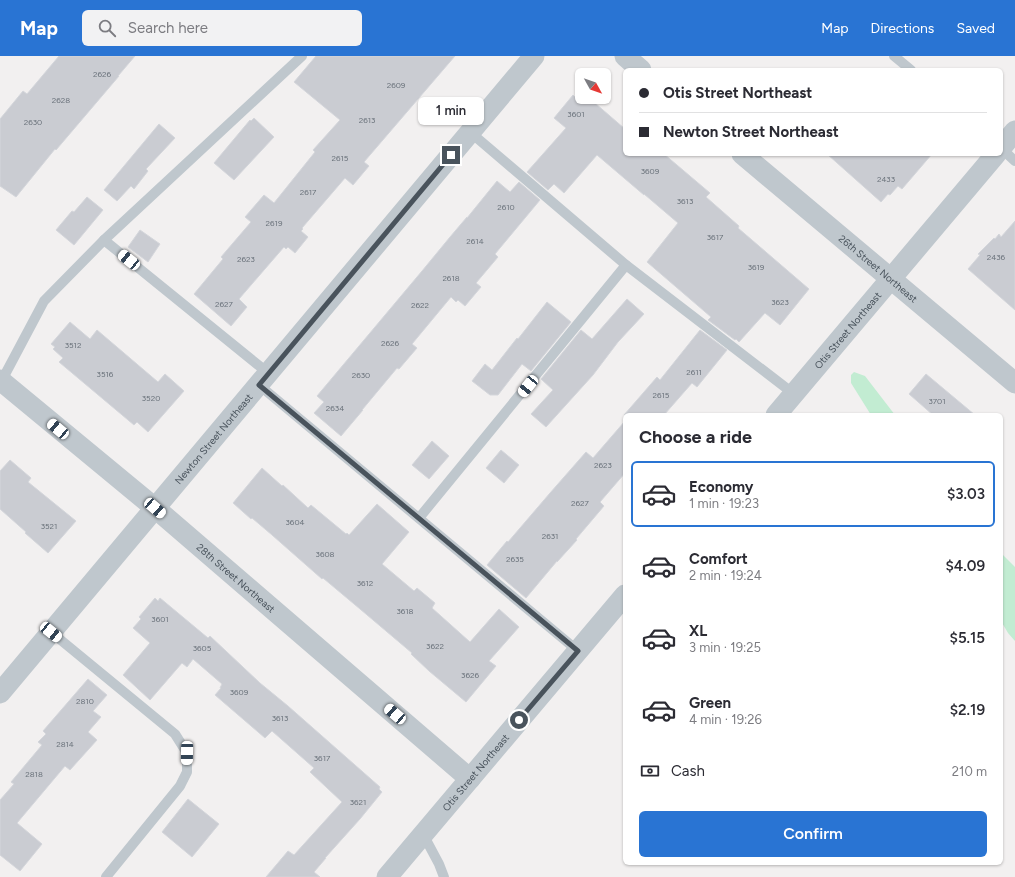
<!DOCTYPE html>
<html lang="en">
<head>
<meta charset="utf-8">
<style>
  body { margin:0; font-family:Figtree,sans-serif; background:#f2f2f3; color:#2b2b33; height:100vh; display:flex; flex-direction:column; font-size:15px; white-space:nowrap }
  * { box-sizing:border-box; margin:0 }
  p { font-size:13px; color:#7c7c81 }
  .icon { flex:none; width:22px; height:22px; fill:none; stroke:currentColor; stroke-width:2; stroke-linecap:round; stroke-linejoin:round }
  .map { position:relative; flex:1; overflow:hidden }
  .panel { position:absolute; left:623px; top:357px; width:380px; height:452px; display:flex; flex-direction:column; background:#fff; border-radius:6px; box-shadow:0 1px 3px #0004 }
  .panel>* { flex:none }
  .banner { position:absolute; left:623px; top:12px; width:380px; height:88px; border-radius:6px; box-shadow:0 1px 3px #0004; display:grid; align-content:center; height:88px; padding:0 16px; background:#fff }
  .needle { width:26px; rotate:130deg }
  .buttons { position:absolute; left:575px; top:12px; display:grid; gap:8px }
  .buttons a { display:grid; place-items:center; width:36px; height:36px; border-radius:6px; background:#fff; box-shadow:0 1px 3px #0004; font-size:20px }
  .end { position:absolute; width:18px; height:18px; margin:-9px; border:5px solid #49535c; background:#fff; box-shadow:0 0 0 2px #fff }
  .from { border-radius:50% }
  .bubble { position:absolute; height:28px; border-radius:6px; background:#fff; box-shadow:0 1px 3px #0004; font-size:13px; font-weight:600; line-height:28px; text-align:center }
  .car { position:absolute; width:12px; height:24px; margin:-12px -6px; border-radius:5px; box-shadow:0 0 3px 1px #0007; background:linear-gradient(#fff 24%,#345 0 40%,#fff 0 76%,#345 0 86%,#fff 0) }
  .banner b { display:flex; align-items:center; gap:14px; height:38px; font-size:15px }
  .banner b+b { border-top:1px solid #e1e1e2 }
  .banner i { width:10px; height:10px; background:#2b2b33 }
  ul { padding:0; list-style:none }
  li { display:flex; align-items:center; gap:12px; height:66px; margin:0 8px 6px; padding:0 8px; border:2px solid transparent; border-radius:6px }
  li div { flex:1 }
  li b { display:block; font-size:15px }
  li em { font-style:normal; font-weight:600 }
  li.current { border-color:#2974d3 }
  li>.icon { width:36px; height:36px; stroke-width:1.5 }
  h2 { padding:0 16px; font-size:18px; line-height:48px }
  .pay { display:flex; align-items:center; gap:10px; height:44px; padding:0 16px; font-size:15px }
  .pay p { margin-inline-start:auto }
  .cta { display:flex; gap:8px; margin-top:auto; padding:8px 16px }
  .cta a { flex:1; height:46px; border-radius:6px; background:#2974d3; color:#fff; font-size:16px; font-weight:600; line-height:46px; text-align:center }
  header { display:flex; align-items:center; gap:24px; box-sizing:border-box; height:56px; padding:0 20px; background:#2974d3; color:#fff }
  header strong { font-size:19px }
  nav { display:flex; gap:22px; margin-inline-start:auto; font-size:14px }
  .search { width:280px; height:36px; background:#f2f2f3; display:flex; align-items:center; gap:10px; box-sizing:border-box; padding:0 14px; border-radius:6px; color:#7c7c81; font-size:15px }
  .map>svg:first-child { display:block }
  .green { fill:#c2ecd2 }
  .building { fill:#caccd2; stroke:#d4d6db }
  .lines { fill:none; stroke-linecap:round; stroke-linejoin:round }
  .service { stroke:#bfc7cd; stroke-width:10 }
  .minor { stroke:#bfc7cd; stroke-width:21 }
  .route { stroke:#49535c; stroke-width:5 }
  .labels { text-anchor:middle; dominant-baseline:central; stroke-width:3; stroke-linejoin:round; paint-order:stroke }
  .number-label { font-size:8px; fill:#69717a }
  .street-label { font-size:10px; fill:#49535c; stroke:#fff }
</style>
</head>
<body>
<header>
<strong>Map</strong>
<div class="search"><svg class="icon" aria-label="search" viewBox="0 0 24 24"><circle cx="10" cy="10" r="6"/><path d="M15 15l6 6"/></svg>Search here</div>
<nav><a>Map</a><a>Directions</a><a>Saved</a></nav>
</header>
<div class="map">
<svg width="1015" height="821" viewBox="0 0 1015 821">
  <rect width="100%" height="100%" fill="#f2f0f0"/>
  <g class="green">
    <polygon points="854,316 865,320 895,359 871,359 851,327 851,319"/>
    <polygon points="1001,497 1015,511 1015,585 1008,577 1001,565"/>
  </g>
  <g class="building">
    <polygon points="59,0 135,0 118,20 119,20 56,94 55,93 16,141 0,130 0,63 23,35 27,38"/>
    <polygon points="316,0 455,0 364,106 369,110 353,129 345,122 302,172 303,173 301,175 308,181 295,197 288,191 286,193 284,191 239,243 247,251 231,270 194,238 223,203 221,201 251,166 245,161 264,139 274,147 315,96 313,94 340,64 294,26"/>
    <polygon points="580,34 582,36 582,41 588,41 625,73 625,98 664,98 710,137 706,141 739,170 738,172 809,233 780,269 765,257 739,286 736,283 735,284 708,264 711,261 647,206 678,167 644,138 644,139 597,99 564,137 554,128 548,134 527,116 566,72 554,62 573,39 575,41"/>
    <polygon points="254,62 274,81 234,124 214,107 250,64 251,65"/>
    <polygon points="159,68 175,82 146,113 148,115 134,133 131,130 117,145 104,134"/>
    <polygon points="827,98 932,98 902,133 898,130 890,139 888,138 881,146"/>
    <polygon points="497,125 510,136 519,126 540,144 495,198 498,201 476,227 481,231 465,250 458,244 456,246 451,241 412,288 417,292 399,313 397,312 362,354 363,354 341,380 314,357 324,346 317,340 422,215 450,181 467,161 467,162"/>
    <polygon points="87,141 103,154 74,189 56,174 72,155 74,156"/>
    <polygon points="1015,165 1015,254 968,213 980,199 978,198 994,182 995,183 999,178 1001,181"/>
    <polygon points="140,174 160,188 148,206 128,191"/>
    <polygon points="627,243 644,258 618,286 593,319 546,371 531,358 553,334 541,323 581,274 592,283"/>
    <polygon points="547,246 571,266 531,315 522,308 498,339 490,339 472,325 485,308 492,314 517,282 518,283"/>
    <polygon points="70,266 90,283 97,274 158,326 165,318 184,335 148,376 137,366 134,369 59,306 63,302 53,293 55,291 51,288"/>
    <polygon points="700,274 727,294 697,331 692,327 664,359 624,359 657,321 660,324"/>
    <polygon points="926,318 975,359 933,359 909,338"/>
    <polygon points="625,365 625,417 600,446 604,450 576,483 577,484 557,506 557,505 526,542 487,509 507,485 508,486 550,437 586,396 593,402"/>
    <polygon points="432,385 449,400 429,423 412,409"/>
    <polygon points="501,394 519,409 504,427 486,412"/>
    <polygon points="10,404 31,422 28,426 76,465 48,497 25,477 26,476 0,453 0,415"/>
    <polygon points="262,412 282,430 283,429 308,452 311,449 346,478 347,477 349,479 377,448 409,476 382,508 414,535 417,532 435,547 432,552 470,586 499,553 519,571 489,605 496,610 466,646 429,615 411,598 412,597 360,553 323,522 322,523 272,479 252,462 251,463 233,447"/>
    <polygon points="155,542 158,545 160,542 208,582 210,580 260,627 288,650 380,731 379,733 382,736 360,763 325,802 326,802 314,816 320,821 266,821 288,795 294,799 342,746 310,716 314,712 272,675 265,682 215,639 221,632 220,632 222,628 193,603 187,611 182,607 150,644 123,619 150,587 133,572 141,563 139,561"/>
    <polygon points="88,623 107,639 93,655 101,661 88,676 97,684 70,714 65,710 17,767 42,788 20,815 0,799 0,744 14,728 11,726 42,689 38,686 46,678 43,675"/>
    <polygon points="188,743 219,768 192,801 162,776"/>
  </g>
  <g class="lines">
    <g class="service">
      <polyline points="894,0 911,14"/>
      <polyline points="470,76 626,209 794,338"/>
      <polyline points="1001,92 1015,105"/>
      <polyline points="104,184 268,317"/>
      <polyline points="0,328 44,245 104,184 302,0"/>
      <polyline points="259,329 578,595"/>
      <polyline points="419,462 626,209"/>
      <polyline points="51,576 175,678 187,697 187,716 180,730 106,821"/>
      <polyline points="423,778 439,808 444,821"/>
    </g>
    <g class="minor">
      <polyline points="625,0 641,14"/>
      <polyline points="1001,92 1015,75"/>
      <path id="s1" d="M742 98 1015 327"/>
      <path id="s2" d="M0 324 155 452 470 723"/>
      <path id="s3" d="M776 359 996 98"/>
      <path id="s4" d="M0 637 534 0"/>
      <path id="s5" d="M387 821 625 539"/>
    </g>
  </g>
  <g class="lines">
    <polyline class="route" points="451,99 259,329 578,595 519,664"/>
  </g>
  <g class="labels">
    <g class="number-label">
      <text x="102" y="18">2626</text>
      <text x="396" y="29">2609</text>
      <text x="61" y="44">2628</text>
      <text x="576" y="58">3601</text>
      <text x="367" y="64">2613</text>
      <text x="33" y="66">2630</text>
      <text x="340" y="102">2615</text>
      <text x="650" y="115">3609</text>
      <text x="886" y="123">2433</text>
      <text x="308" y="136">2617</text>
      <text x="685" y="145">3613</text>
      <text x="506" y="151">2610</text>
      <text x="274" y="167">2619</text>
      <text x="715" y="181">3617</text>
      <text x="475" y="185">2614</text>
      <text x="996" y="201">2436</text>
      <text x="246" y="203">2623</text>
      <text x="756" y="211">3619</text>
      <text x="451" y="222">2618</text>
      <text x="780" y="246">3623</text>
      <text x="224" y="248">2627</text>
      <text x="420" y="249">2622</text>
      <text x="390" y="287">2626</text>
      <text x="73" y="289">3512</text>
      <text x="694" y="316">2611</text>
      <text x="105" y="318">3516</text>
      <text x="361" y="319">2630</text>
      <text x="661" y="339">2615</text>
      <text x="151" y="342">3520</text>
      <text x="937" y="345">3701</text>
      <text x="335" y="352">2634</text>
      <text x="603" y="409">2623</text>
      <text x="580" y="447">2627</text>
      <text x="295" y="466">3604</text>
      <text x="49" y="470">3521</text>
      <text x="550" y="480">2631</text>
      <text x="325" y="498">3608</text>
      <text x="515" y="503">2635</text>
      <text x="365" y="527">3612</text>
      <text x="405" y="555">3618</text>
      <text x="160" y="563">3601</text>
      <text x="435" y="590">3622</text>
      <text x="202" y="592">3605</text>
      <text x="470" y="619">3626</text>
      <text x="239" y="636">3609</text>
      <text x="85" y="645">2810</text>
      <text x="280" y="662">3613</text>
      <text x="65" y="688">2814</text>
      <text x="322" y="702">3617</text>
      <text x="34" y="718">2818</text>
      <text x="358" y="746">3621</text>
    </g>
    <g class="street-label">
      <text stroke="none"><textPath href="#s1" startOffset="178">26th Street Northeast</textPath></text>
      <text stroke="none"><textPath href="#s3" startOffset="111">Otis Street Northeast</textPath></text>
      <text stroke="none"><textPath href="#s4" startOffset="332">Newton Street Northeast</textPath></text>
      <text stroke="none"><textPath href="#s2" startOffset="308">28th Street Northeast</textPath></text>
      <text stroke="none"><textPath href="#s5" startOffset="137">Otis Street Northeast</textPath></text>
    </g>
  </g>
</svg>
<div class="buttons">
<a><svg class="needle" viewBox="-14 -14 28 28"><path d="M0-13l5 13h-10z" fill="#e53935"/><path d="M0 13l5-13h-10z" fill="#7c7c81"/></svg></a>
</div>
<i class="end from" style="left:519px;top:664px"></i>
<i class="end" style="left:451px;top:99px"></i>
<div class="bubble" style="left:418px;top:41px;width:66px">1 min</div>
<i class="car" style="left:129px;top:204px;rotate:309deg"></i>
<i class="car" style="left:528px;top:330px;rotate:219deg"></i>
<i class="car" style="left:58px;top:373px;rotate:310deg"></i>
<i class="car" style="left:155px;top:452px;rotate:131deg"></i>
<i class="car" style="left:51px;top:576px;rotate:129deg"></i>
<i class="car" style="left:395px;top:658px;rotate:311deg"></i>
<i class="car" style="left:187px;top:697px;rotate:181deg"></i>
<div class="banner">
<b><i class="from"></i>Otis Street Northeast</b>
<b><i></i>Newton Street Northeast</b>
</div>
<section class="panel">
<h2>Choose a ride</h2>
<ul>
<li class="current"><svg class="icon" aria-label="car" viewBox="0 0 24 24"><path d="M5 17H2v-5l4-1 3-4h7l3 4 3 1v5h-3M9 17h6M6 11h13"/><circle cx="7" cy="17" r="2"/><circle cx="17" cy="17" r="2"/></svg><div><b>Economy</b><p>1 min · 19:23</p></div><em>$3.03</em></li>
<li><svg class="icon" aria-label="car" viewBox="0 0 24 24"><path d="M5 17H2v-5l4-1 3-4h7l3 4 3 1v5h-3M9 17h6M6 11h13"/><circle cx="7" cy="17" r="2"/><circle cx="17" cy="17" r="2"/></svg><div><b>Comfort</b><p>2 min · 19:24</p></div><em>$4.09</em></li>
<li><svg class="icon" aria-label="car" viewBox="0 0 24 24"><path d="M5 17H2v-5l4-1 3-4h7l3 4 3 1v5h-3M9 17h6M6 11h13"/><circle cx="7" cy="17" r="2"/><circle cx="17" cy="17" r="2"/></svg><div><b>XL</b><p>3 min · 19:25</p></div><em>$5.15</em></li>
<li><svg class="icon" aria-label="car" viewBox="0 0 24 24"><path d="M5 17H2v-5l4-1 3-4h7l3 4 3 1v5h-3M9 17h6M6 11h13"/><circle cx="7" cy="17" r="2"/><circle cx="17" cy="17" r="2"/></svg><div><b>Green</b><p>4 min · 19:26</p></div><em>$2.19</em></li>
</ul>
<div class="pay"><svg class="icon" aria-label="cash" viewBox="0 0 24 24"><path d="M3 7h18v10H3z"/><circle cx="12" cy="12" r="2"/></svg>Cash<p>210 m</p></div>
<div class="cta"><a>Confirm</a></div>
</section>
</div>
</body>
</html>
